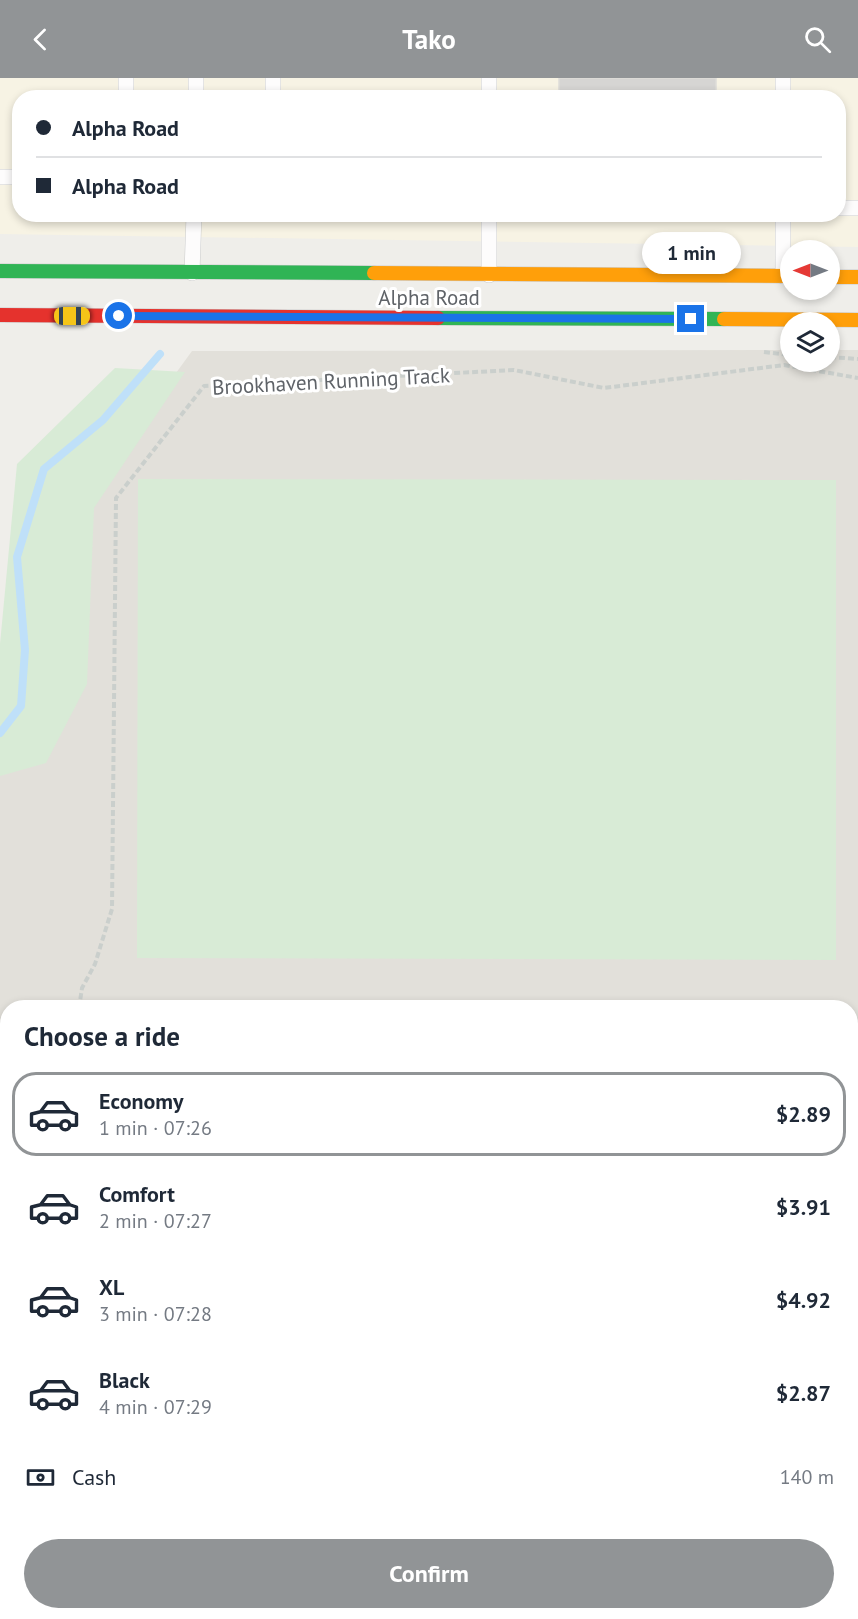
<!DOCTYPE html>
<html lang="en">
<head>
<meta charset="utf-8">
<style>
  body { margin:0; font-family:"PT Sans",sans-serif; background:#f2f2f3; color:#1f2937; height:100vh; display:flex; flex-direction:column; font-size:22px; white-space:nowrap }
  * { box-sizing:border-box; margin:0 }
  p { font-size:20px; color:#747a83 }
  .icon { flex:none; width:33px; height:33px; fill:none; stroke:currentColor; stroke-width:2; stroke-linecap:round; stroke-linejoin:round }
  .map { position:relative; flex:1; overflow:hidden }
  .side { position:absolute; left:0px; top:922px; width:858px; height:620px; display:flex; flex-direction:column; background:#fff; border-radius:24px 24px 0 0; box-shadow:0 3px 9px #0003 }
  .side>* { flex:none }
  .banner { position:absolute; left:12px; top:12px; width:834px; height:132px; border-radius:24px; box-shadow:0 3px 9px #0003; display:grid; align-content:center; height:132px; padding:0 24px; background:#fff }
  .needle { width:39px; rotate:270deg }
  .buttons { position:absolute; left:780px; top:162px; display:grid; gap:12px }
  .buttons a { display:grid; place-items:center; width:60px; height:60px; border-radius:50%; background:#fff; box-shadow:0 3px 9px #0003; font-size:30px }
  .end { position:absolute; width:27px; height:27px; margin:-14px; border:8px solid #1a73e8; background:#fff; box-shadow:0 0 0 3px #fff }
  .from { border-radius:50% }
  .bubble { position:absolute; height:42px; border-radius:21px; background:#fff; box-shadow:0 3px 9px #0003; font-size:20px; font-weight:700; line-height:42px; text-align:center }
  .car { position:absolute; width:18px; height:36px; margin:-18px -9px; border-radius:8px; box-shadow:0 0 4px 2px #0007; background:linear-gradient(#f5c518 24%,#345 0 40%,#f5c518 0 76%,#345 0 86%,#f5c518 0) }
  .banner b { display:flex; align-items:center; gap:21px; height:57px; font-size:22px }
  .banner b+b { border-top:2px solid #e0e1e3 }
  .banner i { width:15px; height:15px; background:#1f2937 }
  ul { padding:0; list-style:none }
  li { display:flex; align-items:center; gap:18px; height:84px; margin:0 12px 9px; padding:0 12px; border:3px solid transparent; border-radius:24px }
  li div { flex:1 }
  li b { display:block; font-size:22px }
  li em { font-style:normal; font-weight:700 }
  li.current { border-color:#919496 }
  li>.icon { width:54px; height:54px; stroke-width:1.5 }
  h2 { padding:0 24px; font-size:27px; line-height:72px }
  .pay { display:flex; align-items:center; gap:15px; height:66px; padding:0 24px; font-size:22px }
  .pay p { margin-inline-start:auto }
  .button { display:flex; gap:12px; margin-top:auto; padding:12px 24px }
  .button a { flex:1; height:69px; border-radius:36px; background:#919496; color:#fff; font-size:24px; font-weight:700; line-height:69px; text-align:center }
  header { display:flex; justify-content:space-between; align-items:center; height:78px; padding:0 24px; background:#919496; color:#fff; font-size:27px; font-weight:700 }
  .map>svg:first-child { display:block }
  .commercial { fill:#f7f3e4; fill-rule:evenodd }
  .education { fill:#e2e0da; fill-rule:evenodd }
  .green { fill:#d8ebd6 }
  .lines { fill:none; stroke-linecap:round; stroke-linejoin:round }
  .stream { stroke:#bfe0f9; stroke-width:8 }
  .building { fill:#d6d5d3; stroke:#deddd9; stroke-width:1.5 }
  .lane-casing { stroke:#cbcccc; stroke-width:16 }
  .fast-casing { stroke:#cacacb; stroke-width:15 }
  .slow-casing { stroke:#cacacb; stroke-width:15 }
  .jam-casing { stroke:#cacacb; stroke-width:15 }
  .path { stroke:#cacfcc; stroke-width:4; stroke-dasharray:6 3; stroke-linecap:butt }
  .lane { stroke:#fdfcfc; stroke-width:15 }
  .fast { stroke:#30b455; stroke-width:14 }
  .slow { stroke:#ff9f0a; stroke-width:14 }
  .jam { stroke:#e5322d; stroke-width:14 }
  .route { stroke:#1a73e8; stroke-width:8 }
  .labels { text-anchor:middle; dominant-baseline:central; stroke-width:6; stroke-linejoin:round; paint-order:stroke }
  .street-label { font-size:21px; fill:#5f6368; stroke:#fff }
</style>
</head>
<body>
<header><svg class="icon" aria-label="back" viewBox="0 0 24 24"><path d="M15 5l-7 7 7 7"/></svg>Tako<svg class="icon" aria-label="search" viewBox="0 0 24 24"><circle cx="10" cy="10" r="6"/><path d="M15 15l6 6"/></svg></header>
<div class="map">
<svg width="858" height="1541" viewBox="0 0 858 1541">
  <rect width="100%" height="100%" fill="#efeeea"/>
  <path class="commercial" d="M0 0H858V169L0 156ZM20 20H838V136H20Z"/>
  <path class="education" d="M790 272V284H830V272H858V1541H0V692L80 427 192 273ZM8 930H850V1534H8Z"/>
  <g class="green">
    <polygon points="115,290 185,294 94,430 87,606 46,685 0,698 0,566 17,386"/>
    <polygon points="138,401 836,402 836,882 137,880"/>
    <polygon points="0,995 8,995 7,1295 0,1294"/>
    <polygon points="858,1374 858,1541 755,1541 756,1535 850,1534 850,1383"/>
  </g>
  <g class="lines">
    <polyline class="stream" points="0,655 21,628 25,572 17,479 44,391 103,342 160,276"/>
  </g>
  <rect class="building" x="559" y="0" width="157" height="20"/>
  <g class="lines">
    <g class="lane-casing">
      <g id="lane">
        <polyline points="126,0 126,20"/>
        <polyline points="196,20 196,0"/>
        <polyline points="273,20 273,0"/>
        <polyline points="489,20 489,0"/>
        <polyline points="783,20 783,0"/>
        <polyline points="0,99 20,99"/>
        <polyline points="838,130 857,130"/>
        <polyline points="783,136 783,198"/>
        <polyline points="192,195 194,136"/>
        <polyline points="489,197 489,136"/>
        <polyline points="850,967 858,967"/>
        <polyline points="850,1358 858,1346"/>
        <polyline points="28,1541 28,1534"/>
        <polyline points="729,1541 732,1534"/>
      </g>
    </g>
    <g class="fast-casing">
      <g id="fast">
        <polyline points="0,193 374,195"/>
        <polyline points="438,240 724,241"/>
      </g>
    </g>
    <g class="slow-casing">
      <g id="slow">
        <polyline points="374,195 790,198"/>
        <polyline points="830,199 858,199"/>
        <polyline points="724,241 858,242"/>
      </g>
    </g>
    <g class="jam-casing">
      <polyline id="jam" points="0,237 438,240"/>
    </g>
    <g class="path">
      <polyline points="764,274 790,277"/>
      <polyline points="830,279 858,281"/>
      <polyline points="79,930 82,910 95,886 112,831 116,420 204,308 514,292 604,310 784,287 858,300"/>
      <polyline points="339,1534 343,1541"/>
      <polyline points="376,1534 376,1541"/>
      <polyline points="588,1534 588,1541"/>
      <polyline points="165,1541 166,1534"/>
      <polyline points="201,1541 206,1534"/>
    </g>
    <use href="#lane" class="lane"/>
    <use href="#fast" class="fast"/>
    <use href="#slow" class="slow"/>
    <use href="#jam" class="jam"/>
  </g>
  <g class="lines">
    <polyline class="route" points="119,238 691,241"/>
  </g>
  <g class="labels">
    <g class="street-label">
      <text x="429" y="219">Alpha Road</text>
      <text transform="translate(331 303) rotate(-3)">Brookhaven Running Track</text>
    </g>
  </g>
</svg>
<div class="buttons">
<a><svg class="needle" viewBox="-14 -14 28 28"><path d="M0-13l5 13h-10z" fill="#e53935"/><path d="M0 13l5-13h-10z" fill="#747a83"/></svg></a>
<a><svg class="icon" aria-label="layers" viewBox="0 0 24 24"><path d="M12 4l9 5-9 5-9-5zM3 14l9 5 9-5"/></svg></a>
</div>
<i class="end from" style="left:119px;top:238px"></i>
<i class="end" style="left:691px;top:241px"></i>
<div class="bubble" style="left:642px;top:154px;width:99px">1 min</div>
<i class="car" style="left:72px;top:238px;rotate:90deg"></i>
<div class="banner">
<b><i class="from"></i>Alpha Road</b>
<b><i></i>Alpha Road</b>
</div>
<section class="side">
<h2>Choose a ride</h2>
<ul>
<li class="current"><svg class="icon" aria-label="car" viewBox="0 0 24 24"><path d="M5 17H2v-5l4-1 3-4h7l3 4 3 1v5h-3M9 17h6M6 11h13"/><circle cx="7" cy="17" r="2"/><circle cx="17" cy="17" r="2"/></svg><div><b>Economy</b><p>1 min · 07:26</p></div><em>$2.89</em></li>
<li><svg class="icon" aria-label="car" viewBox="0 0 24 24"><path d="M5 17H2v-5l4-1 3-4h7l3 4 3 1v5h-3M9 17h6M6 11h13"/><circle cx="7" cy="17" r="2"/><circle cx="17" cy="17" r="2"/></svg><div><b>Comfort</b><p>2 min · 07:27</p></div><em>$3.91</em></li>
<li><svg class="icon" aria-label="car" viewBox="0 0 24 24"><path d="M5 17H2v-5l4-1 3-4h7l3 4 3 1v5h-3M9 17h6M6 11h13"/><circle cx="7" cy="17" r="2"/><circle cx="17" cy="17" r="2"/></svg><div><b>XL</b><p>3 min · 07:28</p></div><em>$4.92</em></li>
<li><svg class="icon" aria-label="car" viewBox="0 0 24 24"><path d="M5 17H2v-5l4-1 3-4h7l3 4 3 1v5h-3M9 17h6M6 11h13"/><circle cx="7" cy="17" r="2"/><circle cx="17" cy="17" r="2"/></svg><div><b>Black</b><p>4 min · 07:29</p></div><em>$2.87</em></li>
</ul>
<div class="pay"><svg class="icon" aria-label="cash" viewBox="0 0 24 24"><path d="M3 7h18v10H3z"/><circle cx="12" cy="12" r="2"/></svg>Cash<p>140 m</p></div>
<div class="button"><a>Confirm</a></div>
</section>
</div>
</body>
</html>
